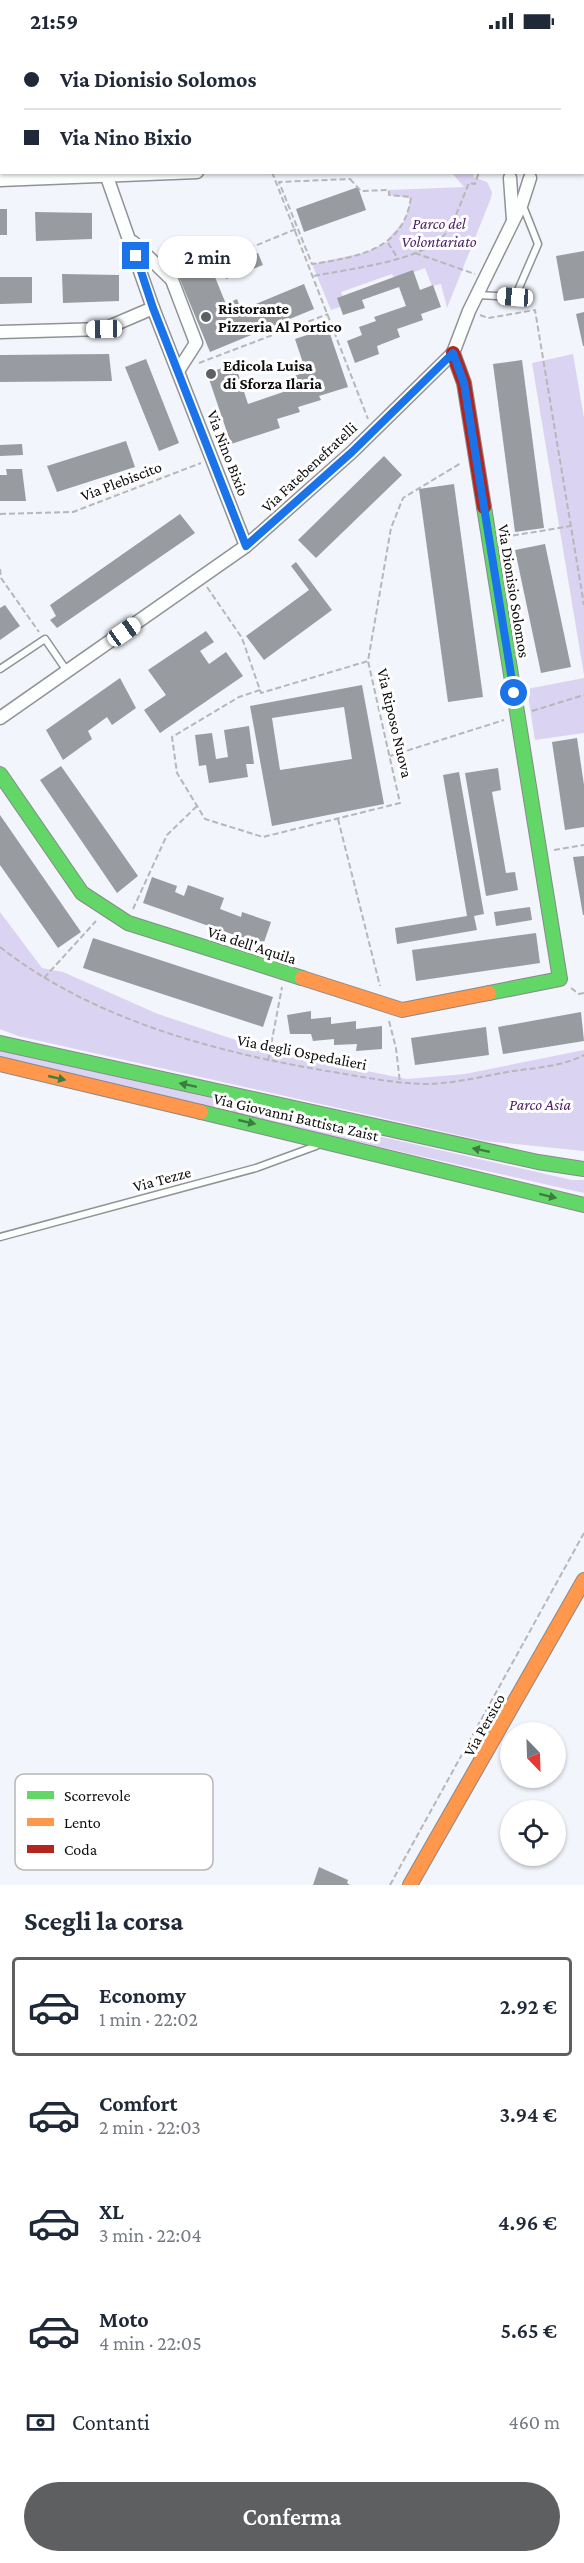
<!DOCTYPE html>
<html lang="it">
<head>
<meta charset="utf-8">
<style>
  body { margin:0; font-family:"Crimson Pro",serif; background:#f2f2f3; color:#1f2937; height:100vh; display:flex; flex-direction:column; font-size:22px; white-space:nowrap }
  * { box-sizing:border-box; margin:0 }
  p { font-size:20px; color:#747a83 }
  .icon { flex:none; width:33px; height:33px; fill:none; stroke:currentColor; stroke-width:2; stroke-linecap:round; stroke-linejoin:round }
  .map { position:relative; height:1843px; overflow:hidden }
  .sheet { display:flex; flex-direction:column; background:#fff; flex:1 }
  .sheet>* { flex:none }
  .hud { position:absolute; left:0px; top:0px; width:585px; height:132px; box-shadow:0 2px 4px #0004; display:grid; align-content:center; height:132px; padding:0 24px; background:#fff }
  .needle { width:39px; rotate:157deg }
  .tools { position:absolute; left:500px; top:1680px; display:grid; gap:12px }
  .tools a { display:grid; place-items:center; width:66px; height:66px; border-radius:50%; background:#fff; box-shadow:0 2px 4px #0004; font-size:30px }
  .end { position:absolute; width:27px; height:27px; margin:-14px; border:8px solid #1a73e8; background:#fff; box-shadow:0 0 0 3px #fff }
  .from { border-radius:50% }
  .bubble { position:absolute; height:42px; border-radius:21px; background:#fff; box-shadow:0 2px 4px #0004; font-size:20px; font-weight:600; line-height:42px; text-align:center }
  .car { position:absolute; width:18px; height:36px; margin:-18px -9px; border-radius:8px; box-shadow:0 0 4px 2px #0007; background:linear-gradient(#fff 24%,#345 0 40%,#fff 0 76%,#345 0 86%,#fff 0) }
  .hud b { display:flex; align-items:center; gap:21px; height:57px; font-size:22px }
  .hud b+b { border-top:2px solid #e0e1e3 }
  .hud i { width:15px; height:15px; background:#1f2937 }
  ul { padding:0; list-style:none }
  li { display:flex; align-items:center; gap:18px; height:99px; margin:0 12px 9px; padding:0 12px; border:3px solid transparent; border-radius:6px }
  li div { flex:1 }
  li b { display:block; font-size:22px }
  li em { font-style:normal; font-weight:600 }
  li.active { border-color:#5e5f61 }
  li>.icon { width:54px; height:54px; stroke-width:1.5 }
  h2 { padding:0 24px; font-size:27px; line-height:72px }
  .pay { display:flex; align-items:center; gap:15px; height:66px; padding:0 24px; font-size:22px }
  .pay p { margin-inline-start:auto }
  .primary-button { display:flex; gap:12px; margin-top:auto; padding:12px 24px }
  .primary-button a { flex:1; height:69px; border-radius:36px; background:#5e5f61; color:#fff; font-size:24px; font-weight:600; line-height:69px; text-align:center }
  .status { display:flex; justify-content:space-between; align-items:center; height:42px; padding:0 30px; background:#fff; direction:ltr }
  .status svg { height:16px; fill:currentColor }
  .map>svg:first-child { display:block }
  .green { fill:#dbd3f2 }
  .building { fill:#989b9f; fill-rule:evenodd }
  .lines { fill:none; stroke-linecap:round; stroke-linejoin:round }
  .lane-casing { stroke:#919295; stroke-width:9 }
  .street-casing { stroke:#919295; stroke-width:15 }
  .fast-casing { stroke:#87898b; stroke-width:16 }
  .slow-casing { stroke:#87898b; stroke-width:16 }
  .jam-casing { stroke:#87898b; stroke-width:16 }
  .path { stroke:#b6b7b8; stroke-width:2; stroke-dasharray:6 3; stroke-linecap:butt }
  .lane { stroke:#fdfefe; stroke-width:6 }
  .street { stroke:#fdfefe; stroke-width:12 }
  .fast { stroke:#63d668; stroke-width:14 }
  .slow { stroke:#ff974d; stroke-width:14 }
  .jam { stroke:#b3261e; stroke-width:14 }
  .oneway { fill:#3d7c40 }
  .route { stroke:#1a73e8; stroke-width:8 }
  .poi-dot { fill:#5e5f61; stroke:#fff; stroke-width:2 }
  .labels { text-anchor:middle; dominant-baseline:central; stroke-width:6; stroke-linejoin:round; paint-order:stroke }
  .park-label { font-size:16px; font-style:italic; fill:#4c1d67; stroke:#fff }
  .poi-label { font-size:16px; font-weight:bold; fill:#0e0e0e; stroke:#fff; text-anchor:start }
  .street-label { font-size:16px; fill:#0e0e0e; stroke:#fff }
  .key { fill:#fff; stroke:#b7b7b7; stroke-width:1.5 }
  .key-label { font-size:16px; fill:#0e0e0e }
</style>
</head>
<body>
<div class="status"><b>21:59</b><svg viewBox="0 0 49 12"><path d="M0 12V9h3v3zM5 12V6h3v6zM10 12V3h3v9zM15 12V0h3v12zM26 1h20v11H26zM47 4h2v5h-2z"/></svg></div>
<div class="map">
<svg width="584" height="1843" viewBox="0 0 584 1843">
  <rect width="100%" height="100%" fill="#f2f5fb"/>
  <g class="green">
    <polygon points="474,130 473,135 487,140 492,150 491,156 447,266 441,242 432,244 425,226 395,237 392,232 341,250 346,263 331,268 312,222 367,210 389,199 388,197 405,178 411,156 389,153 389,148 464,145 452,131"/>
    <polygon points="573,312 584,376 584,633 532,321"/>
    <polygon points="584,636 584,691 535,698 527,647"/>
    <polygon points="0,870 42,926 63,930 158,972 275,1011 407,1037 465,1032 584,1008 584,1109 485,1099 18,994 0,987"/>
    <polygon points="0,1008 572,1138 584,1138 584,1151 0,1019"/>
  </g>
  <g class="building">
    <polygon points="358,145 366,168 304,190 296,167"/>
    <rect x="0" y="167" width="7" height="26"/>
    <polygon points="35,170 92,171 92,197 36,199"/>
    <polygon points="584,209 584,256 564,259 556,214"/>
    <polygon points="258,211 263,223 226,237 222,226"/>
    <polygon points="210,223 226,262 237,257 241,268 304,242 314,267 210,310 179,235"/>
    <polygon points="413,228 420,248 433,243 441,265 421,272 423,278 397,287 400,295 377,304 379,312 355,321 347,299 362,293 359,285 376,279 374,275 406,264 399,245 362,258 365,266 343,273 337,256"/>
    <polygon points="62,232 119,233 119,259 63,261"/>
    <polygon points="0,235 32,235 32,261 0,262"/>
    <polygon points="584,270 584,304 583,304 576,272"/>
    <polygon points="328,286 348,345 319,354 321,358 298,365 300,370 277,377 280,386 231,402 207,331 235,322 248,362 292,347 288,336 306,330 295,297"/>
    <polygon points="109,312 112,339 0,340 0,313"/>
    <polygon points="146,317 179,401 159,409 125,325"/>
    <polygon points="522,318 544,486 515,490 493,322"/>
    <polygon points="126,399 135,425 57,450 47,424"/>
    <polygon points="22,402 23,413 0,414 0,403"/>
    <polygon points="384,414 402,433 316,516 298,498"/>
    <polygon points="6,427 22,427 26,459 0,459 0,433 7,433"/>
    <polygon points="454,442 483,655 448,660 419,447"/>
    <polygon points="180,472 195,491 57,586 50,578 56,574 50,563"/>
    <polygon points="545,502 571,625 541,631 515,508"/>
    <polygon points="296,520 332,568 264,618 246,594 309,548 291,524"/>
    <polygon points="5,563 20,584 0,598 0,566"/>
    <polygon points="206,589 214,600 200,609 209,622 226,610 243,634 160,691 144,668 166,653 148,628"/>
    <polygon points="120,636 136,666 112,683 107,675 88,689 92,697 63,718 46,688"/>
    <path d="M362 643 384 762 272 784 250 664ZM344 665 352 717 280 728 272 676Z"/>
    <polygon points="249,684 254,722 246,722 248,735 209,741 206,723 199,724 195,693 212,691 216,717 228,715 224,688"/>
    <polygon points="577,696 584,743 584,785 565,788 552,700"/>
    <polygon points="61,724 138,834 117,851 40,738"/>
    <polygon points="498,726 501,748 492,750 506,831 515,830 518,848 486,854 465,731"/>
    <polygon points="459,730 484,872 474,874 477,888 397,902 395,886 467,874 443,733"/>
    <polygon points="0,773 81,890 58,906 0,823"/>
    <polygon points="584,814 584,873 583,873 573,815"/>
    <polygon points="152,835 177,844 175,850 184,854 188,843 224,856 220,867 241,875 242,870 271,880 263,903 143,861"/>
    <polygon points="530,865 532,878 496,884 494,870"/>
    <polygon points="536,891 540,921 416,939 412,908"/>
    <polygon points="93,896 273,955 263,985 83,926"/>
    <polygon points="311,969 311,977 331,975 331,982 356,979 356,987 382,984 382,1007 356,1009 357,1002 334,1003 334,997 313,999 311,992 290,992 287,973"/>
    <polygon points="581,970 584,999 503,1012 498,985"/>
    <polygon points="486,985 489,1013 415,1023 411,996"/>
    <polygon points="319,1825 348,1838 347,1841 350,1843 313,1843"/>
  </g>
  <g class="lines">
    <g class="lane-casing">
      <g id="lane">
        <polyline points="0,118 2,118"/>
        <polyline points="478,253 515,255 538,202 523,164"/>
        <polyline points="0,627 45,597 67,629"/>
        <polyline points="0,1195 256,1126 316,1104"/>
      </g>
    </g>
    <g class="street-casing">
      <g id="street">
        <polyline points="547,0 548,2"/>
        <polyline points="107,135 153,266 246,504"/>
        <polyline points="510,136 513,178"/>
        <polyline points="0,138 197,130"/>
        <polyline points="133,200 172,238 196,301 178,329"/>
        <polyline points="0,290 104,287 153,266"/>
        <polyline points="0,676 246,504 352,410 453,311 469,269 522,161 530,136"/>
      </g>
    </g>
    <g class="fast-casing">
      <g id="fast">
        <polyline points="484,465 560,937 489,951"/>
        <polyline points="0,732 82,851 128,881 302,936"/>
        <polyline points="0,1001 538,1120 584,1127"/>
        <polyline points="201,1070 584,1163"/>
      </g>
    </g>
    <g class="slow-casing">
      <g id="slow">
        <polyline points="302,936 402,968 489,951"/>
        <polyline points="0,1022 201,1070"/>
        <polyline points="410,1843 584,1538"/>
      </g>
    </g>
    <g class="jam-casing">
      <polyline id="jam" points="453,311 464,341 484,465"/>
    </g>
    <g class="path">
      <polyline points="39,0 39,2"/>
      <polyline points="448,0 451,2"/>
      <polyline points="332,2 342,0"/>
      <polyline points="0,17 2,16"/>
      <polyline points="272,130 368,377"/>
      <path d="M350 137 361 149 389 148V153L411 155C404 208 358 215 312 222L279 140Z"/>
      <polyline points="388,201 397,215"/>
      <polyline points="415,211 475,232"/>
      <polyline points="182,234 296,187"/>
      <path d="M314 234C347 227 425 219 445 192 456 177 462 157 469 141L475 142 479 130"/>
      <polyline points="480,273 488,276 535,268 584,563"/>
      <polyline points="199,321 328,272"/>
      <polyline points="0,472 73,470 201,421"/>
      <polyline points="504,495 571,484"/>
      <polyline points="0,527 1,536 39,590"/>
      <polyline points="207,545 242,596 261,651 368,619"/>
      <polyline points="260,648 239,655 172,695 177,731 205,777 263,795 400,761 368,619 391,486 403,456 461,421"/>
      <polyline points="532,669 584,653"/>
      <polyline points="390,714 504,678"/>
      <polyline points="338,777 380,944"/>
      <polyline points="554,808 584,803"/>
      <polyline points="133,867 167,793 197,764"/>
      <path d="M0 905C93 978 218 1011 333 1030 363 1035 393 1041 423 1042 453 1042 484 1034 513 1029 536 1026 563 1024 584 1013"/>
      <polyline points="44,936 96,879"/>
      <polyline points="571,946 579,952 584,951"/>
      <polyline points="389,979 396,1006 400,1041"/>
      <polyline points="268,1019 282,945"/>
      <polyline points="390,1843 584,1491"/>
    </g>
    <use href="#lane" class="lane"/>
    <use href="#street" class="street"/>
    <use href="#fast" class="fast"/>
    <use href="#slow" class="slow"/>
    <use href="#jam" class="jam"/>
  </g>
  <defs><path id="oneway-solid" d="M-6-.8H1V-3.2L6.5 0L1 3.2V.8H-6Z" transform="scale(1.5)"/></defs>
  <g class="oneway">
    <use href="#oneway-solid" transform="translate(57 1036) rotate(13)"/>
    <use href="#oneway-solid" transform="translate(188 1043) rotate(-168)"/>
    <use href="#oneway-solid" transform="translate(247 1080) rotate(13)"/>
    <use href="#oneway-solid" transform="translate(481 1108) rotate(-168)"/>
    <use href="#oneway-solid" transform="translate(548 1154) rotate(14)"/>
  </g>
  <g class="lines">
    <polyline class="route" points="136,214 153,266 246,504 352,410 453,311 464,341 514,651"/>
  </g>
  <g class="poi-dot">
    <circle cx="206" cy="275" r="6"/>
    <circle cx="211" cy="332" r="6"/>
  </g>
  <g class="labels">
    <g class="park-label">
      <text x="439" y="181">Parco del<tspan x="439" dy="18">Volontariato</tspan></text>
      <text x="540" y="1062">Parco Asia</text>
    </g>
    <g class="poi-label">
      <text x="218" y="266">Ristorante<tspan x="218" dy="18">Pizzeria Al Portico</tspan></text>
      <text x="223" y="323">Edicola Luisa<tspan x="223" dy="18">di Sforza Ilaria</tspan></text>
    </g>
    <g class="street-label">
      <text transform="translate(228 411) rotate(69)">Via Nino Bixio</text>
      <text transform="translate(309 425) rotate(-43)">Via Fatebenefratelli</text>
      <text transform="translate(121 439) rotate(-21)">Via Plebiscito</text>
      <text transform="translate(514 549) rotate(81)">Via Dionisio Solomos</text>
      <text transform="translate(395 681) rotate(77)">Via Riposo Nuova</text>
      <text transform="translate(252 903) rotate(18)">Via dell'Aquila</text>
      <text transform="translate(302 1010) rotate(11)">Via degli Ospedalieri</text>
      <text transform="translate(296 1075) rotate(13)">Via Giovanni Battista Zaist</text>
      <text transform="translate(162 1137) rotate(-15)">Via Tezze</text>
      <text transform="translate(484 1683) rotate(-61)">Via Persico</text>
    </g>
  </g>
  <rect x="15" y="1732" width="198" height="96" rx="9" class="key"/>
  <rect x="27" y="1749" width="27" height="8" fill="#63d668"/>
  <rect x="27" y="1776" width="27" height="8" fill="#ff974d"/>
  <rect x="27" y="1803" width="27" height="8" fill="#b3261e"/>
  <g class="key-label">
    <text x="64" y="1759">Scorrevole</text>
    <text x="64" y="1786">Lento</text>
    <text x="64" y="1813">Coda</text>
  </g>
</svg>
<div class="tools">
<a><svg class="needle" viewBox="-14 -14 28 28"><path d="M0-13l5 13h-10z" fill="#e53935"/><path d="M0 13l5-13h-10z" fill="#747a83"/></svg></a>
<a><svg class="icon" aria-label="locate" viewBox="0 0 24 24"><circle cx="12" cy="12" r="6"/><path d="M12 2v4M12 18v4M2 12h4M18 12h4"/></svg></a>
</div>
<i class="end from" style="left:514px;top:651px"></i>
<i class="end" style="left:136px;top:214px"></i>
<div class="bubble" style="left:158px;top:194px;width:99px">2 min</div>
<i class="car" style="left:515px;top:255px;rotate:274deg"></i>
<i class="car" style="left:104px;top:287px;rotate:269deg"></i>
<i class="car" style="left:124px;top:590px;rotate:55deg"></i>
<div class="hud">
<b><i class="from"></i>Via Dionisio Solomos</b>
<b><i></i>Via Nino Bixio</b>
</div>
</div>
<section class="sheet">
<h2>Scegli la corsa</h2>
<ul>
<li class="active"><svg class="icon" aria-label="car" viewBox="0 0 24 24"><path d="M5 17H2v-5l4-1 3-4h7l3 4 3 1v5h-3M9 17h6M6 11h13"/><circle cx="7" cy="17" r="2"/><circle cx="17" cy="17" r="2"/></svg><div><b>Economy</b><p>1 min · 22:02</p></div><em>2.92 €</em></li>
<li><svg class="icon" aria-label="car" viewBox="0 0 24 24"><path d="M5 17H2v-5l4-1 3-4h7l3 4 3 1v5h-3M9 17h6M6 11h13"/><circle cx="7" cy="17" r="2"/><circle cx="17" cy="17" r="2"/></svg><div><b>Comfort</b><p>2 min · 22:03</p></div><em>3.94 €</em></li>
<li><svg class="icon" aria-label="car" viewBox="0 0 24 24"><path d="M5 17H2v-5l4-1 3-4h7l3 4 3 1v5h-3M9 17h6M6 11h13"/><circle cx="7" cy="17" r="2"/><circle cx="17" cy="17" r="2"/></svg><div><b>XL</b><p>3 min · 22:04</p></div><em>4.96 €</em></li>
<li><svg class="icon" aria-label="car" viewBox="0 0 24 24"><path d="M5 17H2v-5l4-1 3-4h7l3 4 3 1v5h-3M9 17h6M6 11h13"/><circle cx="7" cy="17" r="2"/><circle cx="17" cy="17" r="2"/></svg><div><b>Moto</b><p>4 min · 22:05</p></div><em>5.65 €</em></li>
</ul>
<div class="pay"><svg class="icon" aria-label="cash" viewBox="0 0 24 24"><path d="M3 7h18v10H3z"/><circle cx="12" cy="12" r="2"/></svg>Contanti<p>460 m</p></div>
<div class="primary-button"><a>Conferma</a></div>
</section>
</body>
</html>
